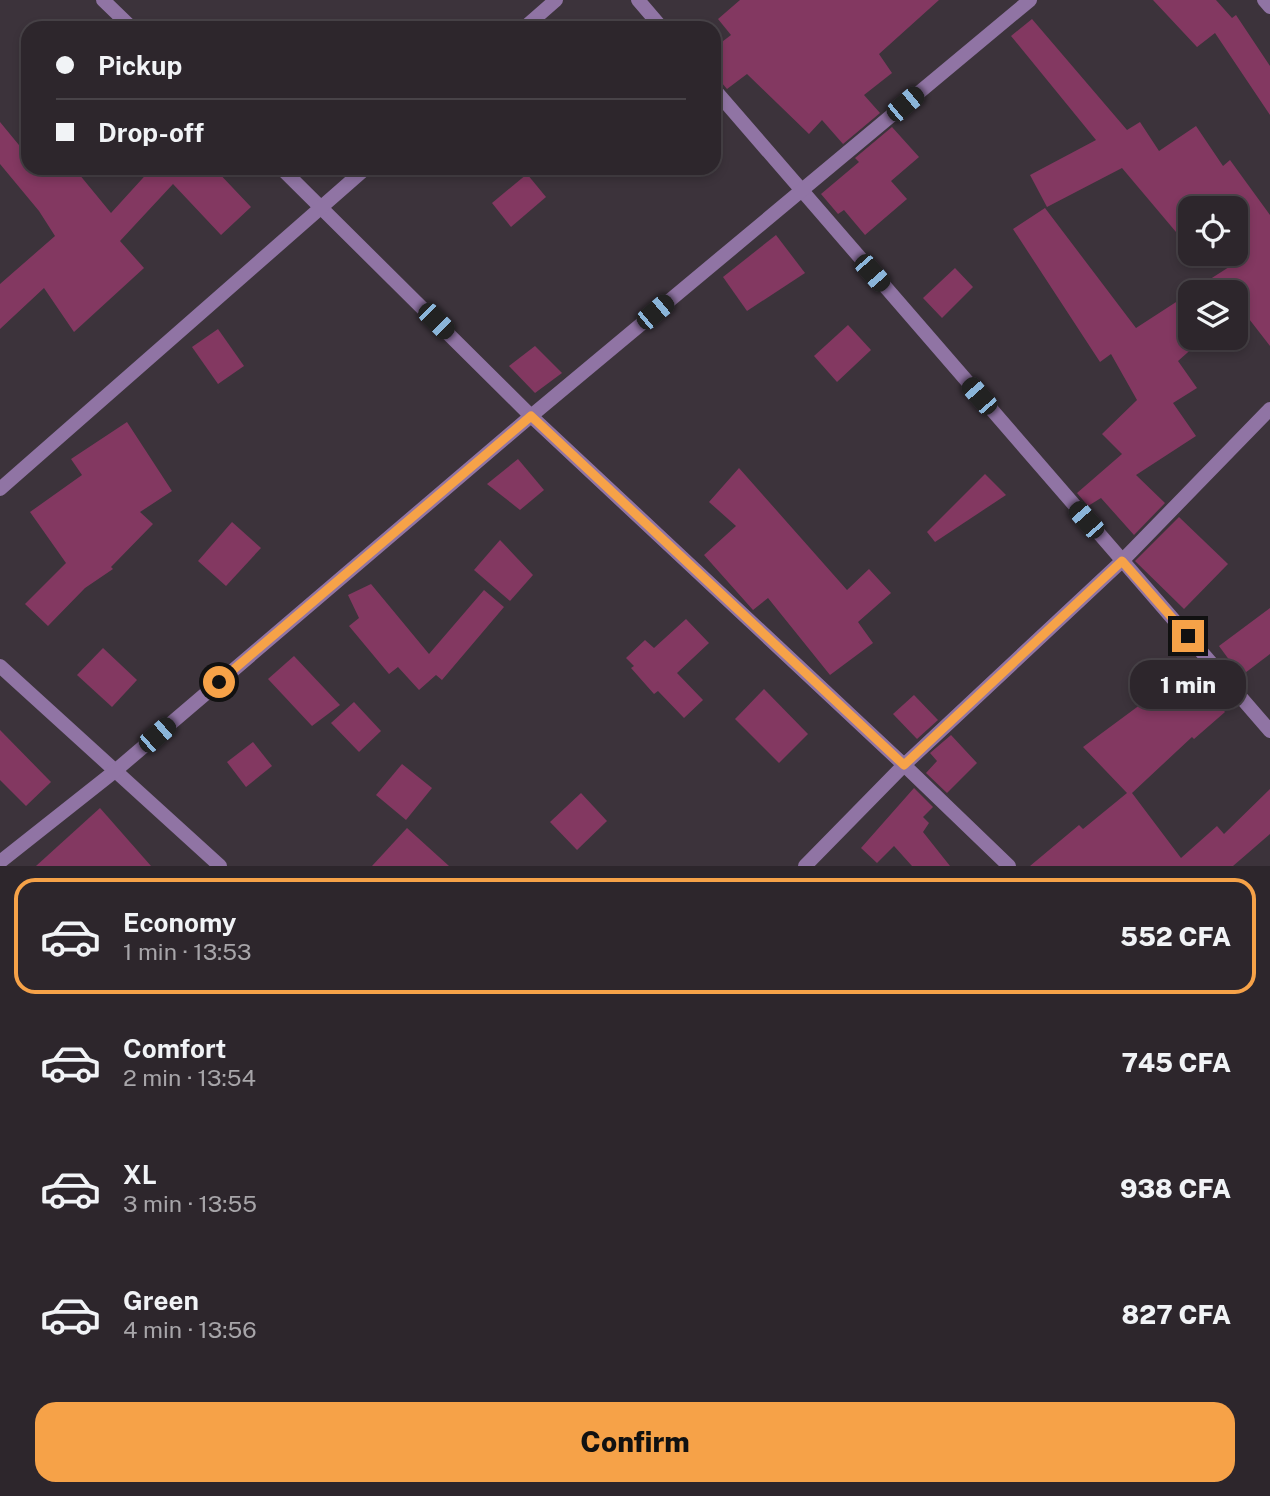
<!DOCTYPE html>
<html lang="en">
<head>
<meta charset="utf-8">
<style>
  body { margin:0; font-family:"Public Sans",sans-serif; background:#352e34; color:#f1f3f6; height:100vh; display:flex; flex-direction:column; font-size:26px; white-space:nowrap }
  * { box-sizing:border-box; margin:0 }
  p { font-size:23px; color:#a7a5a9 }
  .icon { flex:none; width:38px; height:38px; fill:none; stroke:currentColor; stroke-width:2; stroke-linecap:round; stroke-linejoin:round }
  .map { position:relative; height:866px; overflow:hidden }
  .sheet { display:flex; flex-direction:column; background:#2d262c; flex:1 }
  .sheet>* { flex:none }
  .banner { position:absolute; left:21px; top:21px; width:700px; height:154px; border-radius:21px; box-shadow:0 4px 10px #0003,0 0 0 2px #484348; display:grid; align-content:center; height:154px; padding:0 35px; background:#2d262c }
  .buttons { position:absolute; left:1178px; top:196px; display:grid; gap:14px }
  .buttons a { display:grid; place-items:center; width:70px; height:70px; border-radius:14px; background:#2d262c; box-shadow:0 4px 10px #0003,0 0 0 2px #484348; font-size:35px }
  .end { position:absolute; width:32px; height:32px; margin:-16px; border:9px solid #f6a248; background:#111; box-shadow:0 0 0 4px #111 }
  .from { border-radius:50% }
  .bubble { position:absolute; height:49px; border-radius:21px; background:#2d262c; box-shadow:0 4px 10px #0003,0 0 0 2px #484348; font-size:23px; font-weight:800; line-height:49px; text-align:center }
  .car { position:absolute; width:21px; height:42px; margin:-21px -10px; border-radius:9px; box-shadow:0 0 5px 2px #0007; background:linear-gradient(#222 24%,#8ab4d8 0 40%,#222 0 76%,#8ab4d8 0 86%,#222 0) }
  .banner b { display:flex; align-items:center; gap:24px; height:66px; font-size:26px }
  .banner b+b { border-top:2px solid #484348 }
  .banner i { width:18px; height:18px; background:#f1f3f6 }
  ul { padding:12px 0 0; list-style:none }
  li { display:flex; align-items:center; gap:21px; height:116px; margin:0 14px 10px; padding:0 21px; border:4px solid transparent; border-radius:21px }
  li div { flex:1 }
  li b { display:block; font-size:26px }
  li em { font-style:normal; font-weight:800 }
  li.selected { border-color:#f6a248 }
  li>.icon { width:63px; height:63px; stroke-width:1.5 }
  .cta { display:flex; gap:14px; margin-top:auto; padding:14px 35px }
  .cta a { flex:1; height:80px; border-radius:21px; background:#f6a248; color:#111; font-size:28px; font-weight:800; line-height:80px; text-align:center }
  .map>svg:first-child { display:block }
  .building { fill:#833861 }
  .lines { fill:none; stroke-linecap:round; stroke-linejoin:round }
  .minor { stroke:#9074a4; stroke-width:14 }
  .route { stroke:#f6a248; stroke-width:9 }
</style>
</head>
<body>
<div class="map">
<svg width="1270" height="866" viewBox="0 0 1270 866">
  <rect width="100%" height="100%" fill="#3c333b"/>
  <g class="building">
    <polygon points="740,0 939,0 879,54 892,73 864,95 880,113 843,144 822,120 809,134 747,74 727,89 721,82 714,80 714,48 731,35 718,19"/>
    <polygon points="1153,0 1216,0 1232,18 1236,15 1270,66 1270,115 1215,33 1197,47"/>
    <polygon points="1032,19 1127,130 1140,122 1159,151 1196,126 1223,166 1230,160 1270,215 1270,346 1239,306 1236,310 1236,292 1190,292 1229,267 1219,254 1236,254 1236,208 1190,208 1190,220 1176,232 1122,168 1047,207 1030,175 1096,140 1011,36"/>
    <polygon points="0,122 28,156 28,168 74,168 111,213 152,168 214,168 251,207 221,235 173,184 120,241 144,268 74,332 44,288 0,329 0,284 55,236 39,211 0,164"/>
    <polygon points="892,127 919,157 891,181 907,199 865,235 844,210 838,214 821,194 859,162 855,158"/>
    <polygon points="527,174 546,197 511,227 492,203"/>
    <polygon points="1045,208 1136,328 1190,293 1190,338 1204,338 1178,361 1197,388 1173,403 1196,436 1136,475 1165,503 1134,535 1101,498 1088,506 1077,493 1122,454 1102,434 1137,400 1111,354 1100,362 1013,229"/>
    <polygon points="776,235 805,273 747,311 723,277"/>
    <polygon points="955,268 973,287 942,318 923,298"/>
    <polygon points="848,325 871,350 837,382 814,356"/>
    <polygon points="218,329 244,366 218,384 192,347"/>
    <polygon points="535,346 562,373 535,393 509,366"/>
    <polygon points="127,422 172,491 140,512 153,524 111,567 113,569 85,588 48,626 25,604 66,563 30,512 82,475 71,459"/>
    <polygon points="518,459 544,490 520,510 487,484"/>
    <polygon points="739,468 847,590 869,569 891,593 858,622 873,643 830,675 768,598 753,610 704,555 736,526 709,502"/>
    <polygon points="985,474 1006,495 935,542 927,532"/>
    <polygon points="1179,517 1228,564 1184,609 1135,561"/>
    <polygon points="232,522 261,548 226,586 198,561"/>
    <polygon points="500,540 533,575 510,601 474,570"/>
    <polygon points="371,584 429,654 484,590 504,607 442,680 436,675 419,690 398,667 389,674 349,626 359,618 348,595"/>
    <polygon points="1270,608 1270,654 1241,676 1219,646"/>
    <polygon points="686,619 709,643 677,673 703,700 684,718 658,691 654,694 631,668 634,666 626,658 645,640 654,648"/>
    <polygon points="103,648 137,680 112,707 77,675"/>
    <polygon points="294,656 340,705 312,726 268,679"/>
    <polygon points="1175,679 1187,694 1200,683 1225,712 1194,739 1192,737 1132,793 1181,858 1217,826 1224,834 1270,789 1270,834 1233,866 1030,866 1079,825 1083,829 1127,793 1083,747"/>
    <polygon points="764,689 808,734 779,763 735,719"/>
    <polygon points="914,695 938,720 917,739 893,714"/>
    <polygon points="354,702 381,731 359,752 331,723"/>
    <polygon points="0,730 51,782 26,806 0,780"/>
    <polygon points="951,735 977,763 947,793 926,773 937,761 930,753"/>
    <polygon points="253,742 272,766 246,787 227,762"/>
    <polygon points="402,764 432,788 406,820 376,795"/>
    <polygon points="914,788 933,807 923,817 929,823 923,832 950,866 912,866 894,846 877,863 861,848"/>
    <polygon points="581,793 607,821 577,850 550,822"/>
    <polygon points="100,808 151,866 36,866"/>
    <polygon points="407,828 449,866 372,866"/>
  </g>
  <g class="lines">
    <g class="minor">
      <polyline points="103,0 132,28"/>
      <polyline points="638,0 662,28"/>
      <polyline points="1264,0 1270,7"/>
      <polyline points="524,28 556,0"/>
      <polyline points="714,89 1270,731"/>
      <polyline points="281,168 531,416 904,765 1009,866"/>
      <polyline points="0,489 366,168"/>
      <polyline points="0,666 220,866"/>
      <polyline points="0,862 115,771 531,416 1030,0"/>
      <polyline points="805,866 904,765 1122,561 1270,409"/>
    </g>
  </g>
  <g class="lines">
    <polyline class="route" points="219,682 531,416 904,765 1122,561 1188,636"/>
  </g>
</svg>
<div class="buttons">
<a><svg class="icon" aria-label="locate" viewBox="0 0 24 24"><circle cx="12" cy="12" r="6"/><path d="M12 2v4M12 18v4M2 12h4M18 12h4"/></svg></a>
<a><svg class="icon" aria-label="layers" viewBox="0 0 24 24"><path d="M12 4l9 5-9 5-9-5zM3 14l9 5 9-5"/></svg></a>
</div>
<i class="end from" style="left:219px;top:682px"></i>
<i class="end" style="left:1188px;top:636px"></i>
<div class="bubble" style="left:1130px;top:660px;width:116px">1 min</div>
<i class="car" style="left:905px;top:104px;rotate:50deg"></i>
<i class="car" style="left:872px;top:273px;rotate:139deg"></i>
<i class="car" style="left:655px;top:312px;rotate:50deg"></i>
<i class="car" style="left:436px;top:321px;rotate:135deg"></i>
<i class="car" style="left:979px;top:396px;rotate:319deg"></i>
<i class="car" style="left:1086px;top:520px;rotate:319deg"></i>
<i class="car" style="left:157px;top:735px;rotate:49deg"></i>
<div class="banner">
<b><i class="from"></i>Pickup</b>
<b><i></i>Drop-off</b>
</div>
</div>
<section class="sheet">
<ul>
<li class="selected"><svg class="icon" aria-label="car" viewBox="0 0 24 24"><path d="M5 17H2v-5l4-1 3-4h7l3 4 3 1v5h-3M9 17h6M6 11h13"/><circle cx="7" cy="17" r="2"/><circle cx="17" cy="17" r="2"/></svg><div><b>Economy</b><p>1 min · 13:53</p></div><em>552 CFA</em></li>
<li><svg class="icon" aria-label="car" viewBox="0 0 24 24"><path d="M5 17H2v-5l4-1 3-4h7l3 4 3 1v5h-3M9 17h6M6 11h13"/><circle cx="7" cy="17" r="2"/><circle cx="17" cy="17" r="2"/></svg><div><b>Comfort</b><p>2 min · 13:54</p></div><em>745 CFA</em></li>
<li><svg class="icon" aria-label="car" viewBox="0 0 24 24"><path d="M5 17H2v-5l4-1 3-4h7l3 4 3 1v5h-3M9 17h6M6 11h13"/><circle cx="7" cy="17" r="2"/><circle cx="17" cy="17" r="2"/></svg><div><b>XL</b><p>3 min · 13:55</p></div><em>938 CFA</em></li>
<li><svg class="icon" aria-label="car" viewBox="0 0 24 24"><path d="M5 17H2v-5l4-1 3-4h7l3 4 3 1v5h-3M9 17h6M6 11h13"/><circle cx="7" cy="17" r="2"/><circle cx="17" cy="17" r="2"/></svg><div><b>Green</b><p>4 min · 13:56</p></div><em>827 CFA</em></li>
</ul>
<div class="cta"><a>Confirm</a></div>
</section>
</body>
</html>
